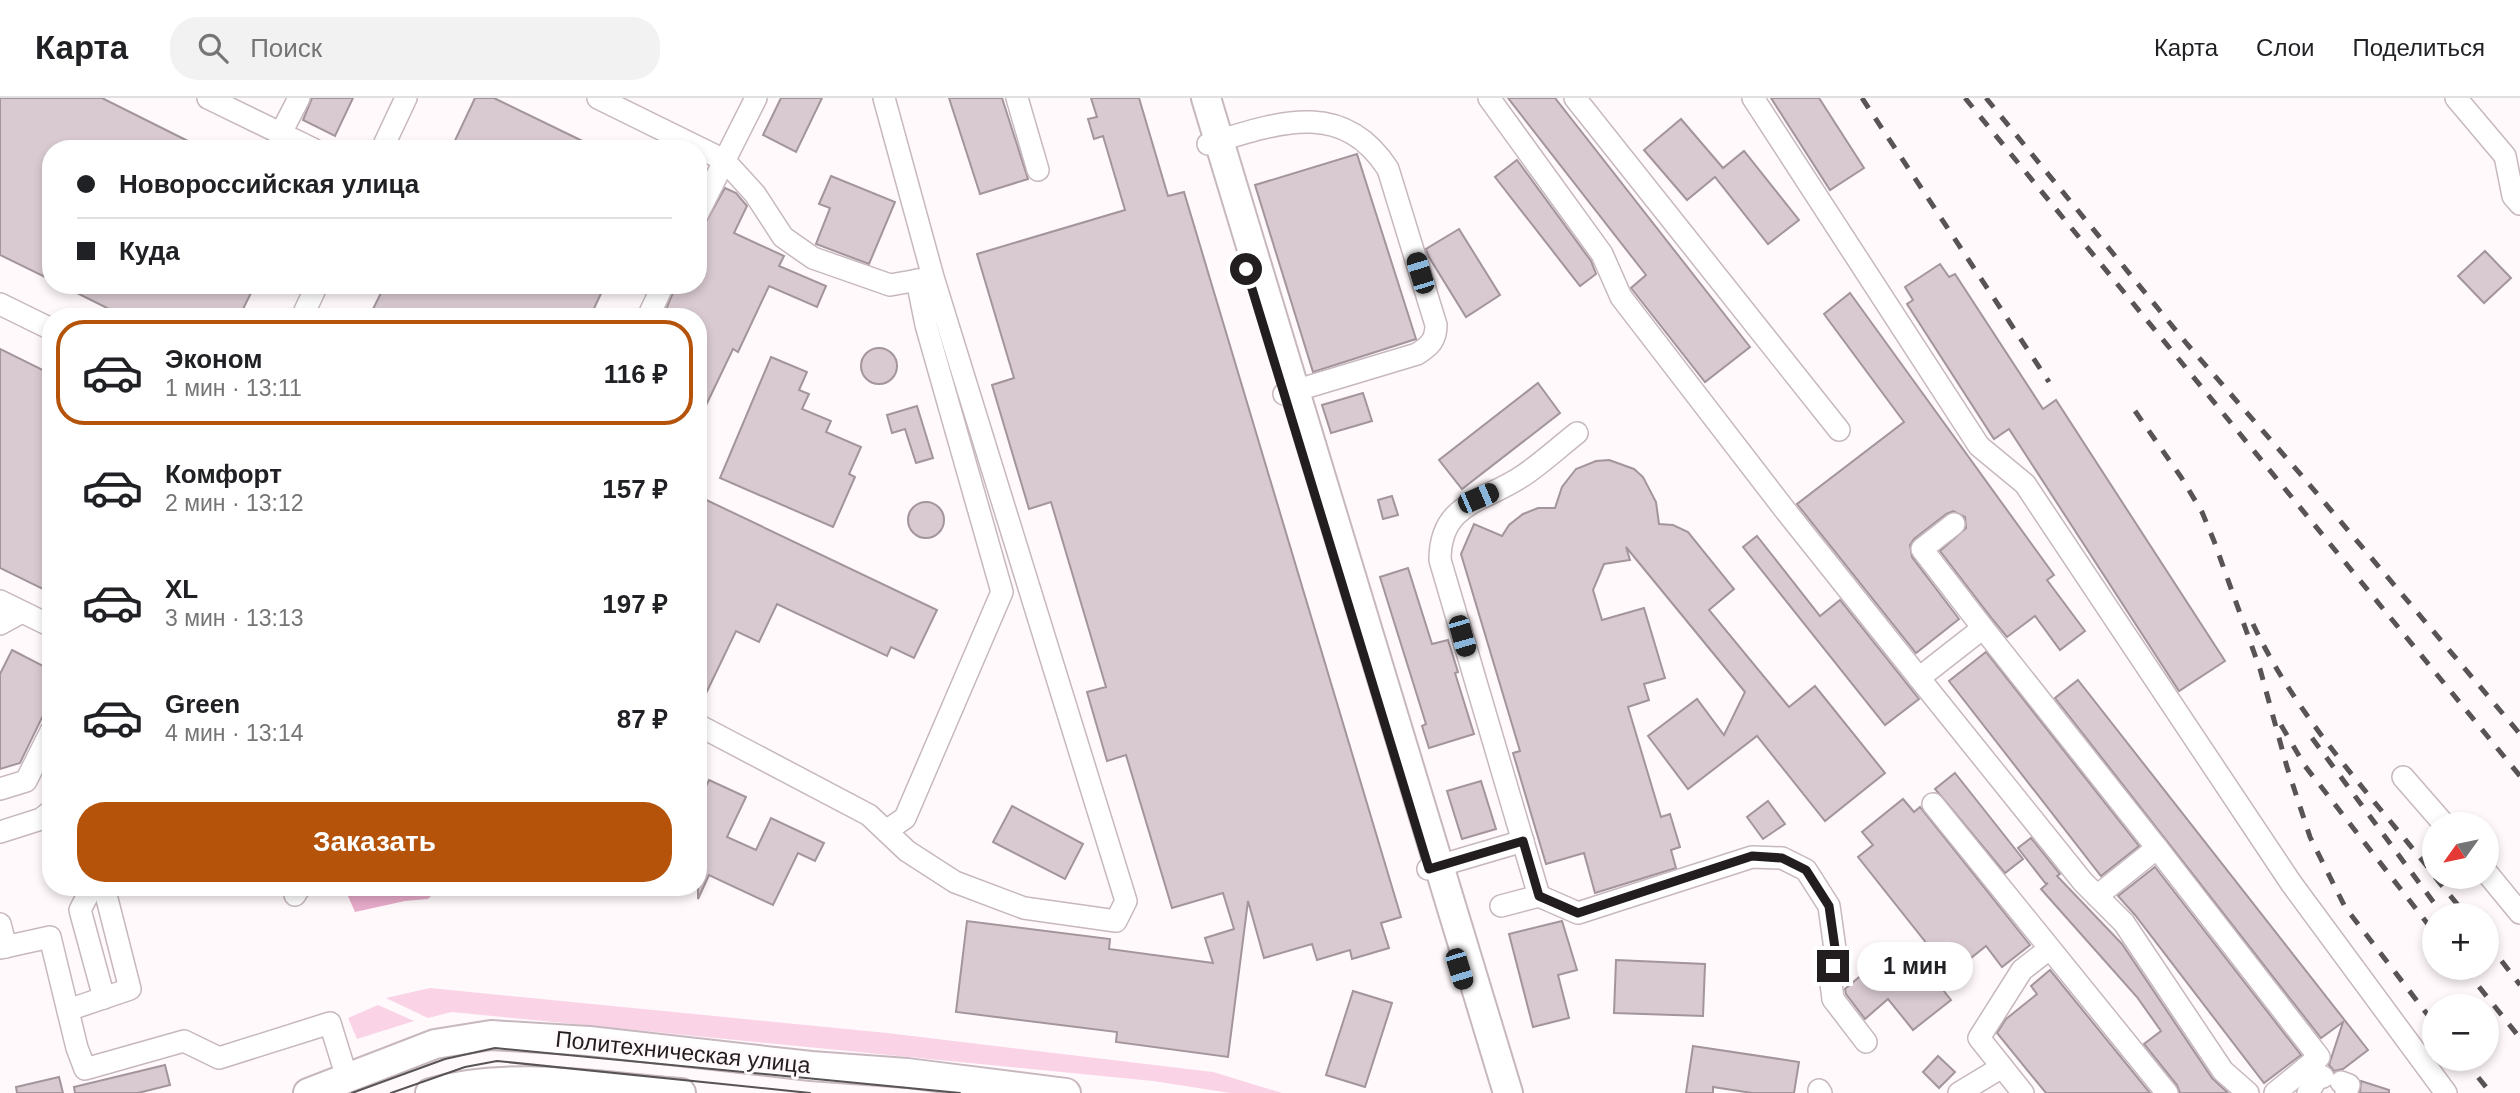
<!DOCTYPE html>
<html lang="ru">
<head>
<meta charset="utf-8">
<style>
  body { margin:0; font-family:Helvetica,sans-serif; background:#f2f2f2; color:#202124; height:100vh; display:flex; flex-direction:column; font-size:26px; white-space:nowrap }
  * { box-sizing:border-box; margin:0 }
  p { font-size:23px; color:#757577 }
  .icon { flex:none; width:38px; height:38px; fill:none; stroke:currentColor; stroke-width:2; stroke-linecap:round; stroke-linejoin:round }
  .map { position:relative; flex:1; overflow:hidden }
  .details { position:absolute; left:42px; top:210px; width:665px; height:588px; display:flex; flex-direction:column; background:#fff; border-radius:28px; box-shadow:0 4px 10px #0003 }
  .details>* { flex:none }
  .guide { position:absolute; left:42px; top:42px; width:665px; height:154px; border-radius:28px; box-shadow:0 4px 10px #0003; display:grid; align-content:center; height:154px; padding:0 35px; background:#fff }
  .needle { width:46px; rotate:237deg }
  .fabs { position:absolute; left:2422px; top:714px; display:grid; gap:14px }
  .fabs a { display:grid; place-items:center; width:77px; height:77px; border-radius:50%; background:#fff; box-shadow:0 4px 10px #0003; font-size:35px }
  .end { position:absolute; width:32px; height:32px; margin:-16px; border:9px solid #221d1f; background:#fff; box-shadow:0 0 0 4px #fff }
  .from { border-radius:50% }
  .bubble { position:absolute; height:49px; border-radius:24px; background:#fff; box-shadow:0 4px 10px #0003; font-size:23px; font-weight:700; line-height:49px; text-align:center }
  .car { position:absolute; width:21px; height:42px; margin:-21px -10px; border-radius:9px; box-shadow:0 0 5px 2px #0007; background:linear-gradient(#222 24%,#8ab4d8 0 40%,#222 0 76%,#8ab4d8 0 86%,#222 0) }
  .guide b { display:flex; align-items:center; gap:24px; height:66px; font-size:26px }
  .guide b+b { border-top:2px solid #e0e0e0 }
  .guide i { width:18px; height:18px; background:#202124 }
  ul { padding:12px 0 0; list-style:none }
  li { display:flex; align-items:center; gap:21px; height:105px; margin:0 14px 10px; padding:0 21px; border:4px solid transparent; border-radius:28px }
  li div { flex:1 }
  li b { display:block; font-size:26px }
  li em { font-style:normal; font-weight:700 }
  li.on { border-color:#b45309 }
  li>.icon { width:63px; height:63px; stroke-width:1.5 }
  .button { display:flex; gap:14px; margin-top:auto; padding:14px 35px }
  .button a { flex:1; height:80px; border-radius:28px; background:#b45309; color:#fff; font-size:28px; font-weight:700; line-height:80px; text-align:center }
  header { display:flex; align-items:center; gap:42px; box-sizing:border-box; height:98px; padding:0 35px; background:#fff; border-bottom:2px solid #e0e0e0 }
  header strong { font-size:33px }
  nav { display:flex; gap:38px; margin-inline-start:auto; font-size:24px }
  .search { width:490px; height:63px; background:#f2f2f2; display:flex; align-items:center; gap:18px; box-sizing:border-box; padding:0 24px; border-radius:28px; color:#757577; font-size:26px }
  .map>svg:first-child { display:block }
  .green { fill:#fad3e7 }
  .forest { fill:#e7acca }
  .building { fill:#d9cad1; stroke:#a3959b; stroke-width:2 }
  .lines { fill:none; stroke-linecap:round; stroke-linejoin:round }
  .minor-casing { stroke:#c7b8bf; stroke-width:24 }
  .major-casing { stroke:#c7b8bf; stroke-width:32 }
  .minor { stroke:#fff; stroke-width:21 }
  .major { stroke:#fff; stroke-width:28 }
  .tram { stroke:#585355; stroke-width:2 }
  .rail { stroke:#585355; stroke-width:5; stroke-dasharray:12 12; stroke-linecap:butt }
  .route { stroke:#221d1f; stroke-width:9 }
  .labels { text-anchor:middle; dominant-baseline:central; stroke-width:6; stroke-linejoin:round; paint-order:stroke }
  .street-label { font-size:23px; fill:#221d1f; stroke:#fff9fb }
</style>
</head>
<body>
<header>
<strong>Карта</strong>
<div class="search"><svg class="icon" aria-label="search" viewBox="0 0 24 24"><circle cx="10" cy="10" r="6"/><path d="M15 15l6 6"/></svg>Поиск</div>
<nav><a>Карта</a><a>Слои</a><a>Поделиться</a></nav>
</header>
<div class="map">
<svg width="2520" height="995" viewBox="0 0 2520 995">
  <rect width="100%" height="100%" fill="#fff9fb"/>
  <g class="green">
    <polygon points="430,890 887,935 1213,974 1282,995 1230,995 1153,983 452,914 428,920 386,900"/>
    <polygon points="378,907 414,923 357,941 348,920"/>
  </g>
  <polygon class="forest" points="344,789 439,789 439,790 428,801 405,803 355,814"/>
  <g class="building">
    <polygon points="0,0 102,0 204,51 51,51 51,182 0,157"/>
    <polygon points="312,0 353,0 335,38 303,22"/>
    <polygon points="475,0 494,0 599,51 451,51"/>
    <polygon points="781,0 822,0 796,54 763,37"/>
    <polygon points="949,0 1002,0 1028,81 980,96"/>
    <polygon points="1091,0 1139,0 1168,98 1184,94 1401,819 1381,825 1389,850 1352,861 1350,852 1317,862 1312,846 1264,860 1248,803 1228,959 1116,944 1117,934 956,914 967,823 1110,841 1109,851 1213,865 1205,840 1234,831 1223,795 1172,810 1126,657 1107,663 1087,594 1106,589 1051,404 1029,411 992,287 1014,280 977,156 1125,112 1103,38 1094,41 1088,21 1097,19"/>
    <polygon points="1508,0 1555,0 1750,249 1705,284 1631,190 1646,177"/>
    <polygon points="1771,0 1819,0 1864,70 1830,92"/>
    <polygon points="1681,21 1723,70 1744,53 1799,122 1768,146 1715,79 1687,102 1644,52"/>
    <polygon points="1357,56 1416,241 1313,274 1255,87"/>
    <polygon points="1517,62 1591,163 1596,176 1580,188 1495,79"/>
    <polygon points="831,78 895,104 869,166 816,146 830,110 819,106"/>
    <polygon points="725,90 736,95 747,108 734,135 784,158 779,168 826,188 817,209 769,188 738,254 733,251 698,324 698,219 663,219 676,187 698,187 698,138"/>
    <polygon points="1459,131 1500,197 1466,219 1429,159 1426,151"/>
    <polygon points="2485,153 2511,180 2484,205 2458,178"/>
    <polygon points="1940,166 1949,179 1955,176 2043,311 2056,302 2225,563 2179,593 2009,331 1994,341 1907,206 1913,202 1905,189"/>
    <polygon points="61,187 255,187 239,219 125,219"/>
    <polygon points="385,187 605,187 590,219 369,219"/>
    <polygon points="1850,195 2054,477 2047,482 2085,533 2060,552 2035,518 2007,539 1993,522 1940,453 1966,430 1965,419 1953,413 1946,416 1914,441 1910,447 1912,459 1959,521 1916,555 1797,406 1904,324 1824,216"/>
    <circle cx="879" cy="268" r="18"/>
    <polygon points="0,251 51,276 51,495 0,470"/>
    <polygon points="771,259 807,274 799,292 809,296 802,311 831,323 826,334 861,349 849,376 855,379 833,429 720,380"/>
    <polygon points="1538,285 1560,315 1462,391 1439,362"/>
    <polygon points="1363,295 1372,323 1331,335 1322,307"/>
    <polygon points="917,308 933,360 916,365 905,331 892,335 887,317"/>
    <polygon points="1609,362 1634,371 1643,379 1656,404 1659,426 1673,427 1688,434 1734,491 1709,512 1789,609 1815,588 1885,675 1825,723 1757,638 1688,691 1648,638 1697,601 1724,637 1745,594 1626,449 1630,462 1604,466 1593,492 1602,522 1644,510 1665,580 1644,586 1649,602 1628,609 1661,719 1670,716 1680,749 1671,752 1676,770 1595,795 1584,755 1546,766 1513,655 1520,653 1461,456 1474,426 1502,438 1509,427 1523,416 1538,410 1555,410 1562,389 1576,371 1596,363"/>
    <polygon points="698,398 937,512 914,560 891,549 887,558 777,506 759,544 736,533 698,612"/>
    <polygon points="1392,398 1398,417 1383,421 1378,402"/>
    <circle cx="926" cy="422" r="18"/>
    <polygon points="1757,438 1820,518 1840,502 1919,601 1885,627 1743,449"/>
    <polygon points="1408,470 1432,546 1448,542 1458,574 1455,575 1474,636 1429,650 1422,628 1426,626 1380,479"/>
    <polygon points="12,552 51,572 51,601 20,665 0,671 0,576"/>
    <polygon points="1986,554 2139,748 2101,778 1949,583"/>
    <polygon points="2078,582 2368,952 2343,971 2334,973 2329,967 2343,924 2321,940 2055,600"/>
    <polygon points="1955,675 2023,761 2005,775 1935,691"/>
    <polygon points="709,682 746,699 727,739 756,752 771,720 824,745 815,763 798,755 773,807 709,777 698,801 698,705"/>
    <polygon points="1481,683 1496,731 1462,741 1447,693"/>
    <polygon points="1903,701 1914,714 1920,709 2030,847 2002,869 1986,848 1951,876 1858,759 1873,747 1862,734"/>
    <polygon points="1768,703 1785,726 1763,741 1747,719"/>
    <polygon points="1012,708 1083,746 1065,781 993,744"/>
    <polygon points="2031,740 2060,776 2057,778 2122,846 2212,980 2228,995 2180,995 2177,987 2144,946 2161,933 2137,899 2041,791 2048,785 2046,786 2018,750"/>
    <polygon points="2155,769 2301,957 2264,985 2135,817 2118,798"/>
    <polygon points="1562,823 1577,872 1558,877 1569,920 1533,929 1509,836"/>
    <polygon points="1889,854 1915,885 1917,883 1920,887 1931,877 1951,902 1913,932 1888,901 1865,921 1846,896 1845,891"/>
    <polygon points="1616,862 1705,866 1703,918 1614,915"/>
    <polygon points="2050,872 2150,995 2046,995 1997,935 2006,921 2037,896 2031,888"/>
    <polygon points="1353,893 1392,905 1365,989 1326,977"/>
    <polygon points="1693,948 1799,964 1794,995 1752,995 1713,989 1713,995 1686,995"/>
    <polygon points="1938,958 1955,974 1939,990 1923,974"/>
    <polygon points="165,967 170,987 138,995 75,995 74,989"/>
    <polygon points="59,979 63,995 17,995 16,989"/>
    <polygon points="2361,983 2389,992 2389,995 2360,995"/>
  </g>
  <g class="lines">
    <g class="minor-casing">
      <g id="minor">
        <polyline points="208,0 313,51"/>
        <polyline points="598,0 724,62 755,96 783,139 813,160 890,187 930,180"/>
        <polyline points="1017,0 1038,72"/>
        <polyline points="1489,0 1602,156 1621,199 1785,412 1919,580 2083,784 2124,825 2223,973 2248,995"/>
        <polyline points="1575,0 1839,332"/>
        <polyline points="1753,0 1979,348 2025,386 2291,785 2446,995"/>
        <polyline points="2456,0 2505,58 2513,98 2520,106"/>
        <polyline points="281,35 299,0"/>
        <path d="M1208 46C1277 25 1342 0 1388 71L1436 227C1436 242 1430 248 1417 256L1284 296"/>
        <polyline points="382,51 406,0"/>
        <polyline points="698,115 756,0"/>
        <polyline points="0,206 51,231"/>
        <polyline points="302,219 317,187"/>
        <polyline points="648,219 663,187"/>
        <path d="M1577 335C1559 349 1541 366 1521 379 1483 404 1440 405 1440 462L1539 798 1578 815 1752 759 1782 760 1806 772 1829 808 1835 851 1831 886 1833 901 1866 944"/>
        <polyline points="0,503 51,528"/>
        <polyline points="0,526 22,514"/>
        <polyline points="1983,530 2157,750 2097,798"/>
        <polyline points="1919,580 1983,530 1922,451 1954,426"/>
        <polyline points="698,627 869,717 907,753 955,784 1024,810 1116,823 1126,803 933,179 884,0"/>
        <polyline points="2403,679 2444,726"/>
        <polyline points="0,691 26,683 51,633"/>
        <polyline points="1933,706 2167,995"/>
        <polyline points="886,733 905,720 1002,494 926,227 917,182"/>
        <polyline points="0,734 41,721 51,713"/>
        <polyline points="2157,750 2319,959 2275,995"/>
        <polyline points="1428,771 1523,743"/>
        <polyline points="2487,775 2520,815"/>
        <polyline points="92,789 80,812 104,900"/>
        <polyline points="295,797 300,789"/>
        <polyline points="1501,808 1539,798"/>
        <polyline points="0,826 6,849"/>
        <polyline points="0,850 50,839 77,950 85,971 184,943 219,960 330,925 347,980"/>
        <polyline points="68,912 130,891 104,789"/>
        <polyline points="2341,984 2349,987 2346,995"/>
        <polyline points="1819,992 1821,995"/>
        <polyline points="1959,995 2002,969"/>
        <polyline points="2023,995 1979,940 2022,872 2049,851"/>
        <polyline points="2308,995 2319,977 2323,979"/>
      </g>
    </g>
    <g class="major-casing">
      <g id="major">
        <polyline points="1206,0 1508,995"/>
        <polyline points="308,995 435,946 491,937 589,943 811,968 907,975 1066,995"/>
        <path d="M430 995C509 972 600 989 681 995"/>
      </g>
    </g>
    <use href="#minor" class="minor"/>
    <use href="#major" class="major"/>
    <g class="tram">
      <polyline points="352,995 445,961 495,950 960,995"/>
      <polyline points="391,995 465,969 497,963 810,995"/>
    </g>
    <g class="rail">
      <polyline points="1862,0 2049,284"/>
      <polyline points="1965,0 2520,678"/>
      <polyline points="1986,0 2187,246 2303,379 2520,636"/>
      <polyline points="2135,313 2181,379 2202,414 2214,443 2260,571 2287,669 2310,739 2345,809 2434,925"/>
      <path d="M2253 526C2297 620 2370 696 2434 777"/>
      <polyline points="2281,627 2305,668 2434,834"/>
      <polyline points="2312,640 2443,817"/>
      <polyline points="2435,779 2466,817"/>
      <polyline points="2487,844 2520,887"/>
      <polyline points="2464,870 2520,940"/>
      <polyline points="2463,961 2491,995"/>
    </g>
  </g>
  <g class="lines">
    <polyline class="route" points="1246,171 1429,771 1523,743 1539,798 1578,815 1752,758 1782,760 1806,772 1829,808 1835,850 1833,868"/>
  </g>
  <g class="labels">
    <g class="street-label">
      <text transform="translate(683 954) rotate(6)">Политехническая улица</text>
    </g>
  </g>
</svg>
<div class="fabs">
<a><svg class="needle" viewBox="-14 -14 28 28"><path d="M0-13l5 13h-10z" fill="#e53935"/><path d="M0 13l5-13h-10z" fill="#757577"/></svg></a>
<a>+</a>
<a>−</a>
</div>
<i class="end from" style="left:1246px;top:171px"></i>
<i class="end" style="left:1833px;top:868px"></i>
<div class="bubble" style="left:1857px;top:844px;width:116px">1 мин</div>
<i class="car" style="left:1420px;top:175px;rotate:343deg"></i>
<i class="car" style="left:1478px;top:400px;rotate:67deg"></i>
<i class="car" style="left:1462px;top:538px;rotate:164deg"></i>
<i class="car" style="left:1459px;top:871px;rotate:163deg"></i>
<div class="guide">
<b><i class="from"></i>Новороссийская улица</b>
<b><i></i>Куда</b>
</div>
<section class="details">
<ul>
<li class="on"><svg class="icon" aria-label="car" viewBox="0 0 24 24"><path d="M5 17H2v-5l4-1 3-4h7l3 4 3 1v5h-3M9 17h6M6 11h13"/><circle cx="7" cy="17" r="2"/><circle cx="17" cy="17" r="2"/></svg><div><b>Эконом</b><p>1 мин · 13:11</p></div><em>116 ₽</em></li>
<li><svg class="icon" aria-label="car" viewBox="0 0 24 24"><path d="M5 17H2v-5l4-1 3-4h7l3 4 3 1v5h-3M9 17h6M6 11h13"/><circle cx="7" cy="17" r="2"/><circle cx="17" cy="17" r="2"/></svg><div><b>Комфорт</b><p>2 мин · 13:12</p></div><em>157 ₽</em></li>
<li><svg class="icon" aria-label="car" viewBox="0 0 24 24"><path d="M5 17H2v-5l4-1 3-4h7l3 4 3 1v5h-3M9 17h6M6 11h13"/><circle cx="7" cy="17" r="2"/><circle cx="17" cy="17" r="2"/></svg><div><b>XL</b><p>3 мин · 13:13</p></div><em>197 ₽</em></li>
<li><svg class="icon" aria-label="car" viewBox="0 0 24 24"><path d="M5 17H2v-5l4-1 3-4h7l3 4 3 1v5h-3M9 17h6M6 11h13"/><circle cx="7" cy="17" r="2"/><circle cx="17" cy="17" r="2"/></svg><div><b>Green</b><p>4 мин · 13:14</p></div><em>87 ₽</em></li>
</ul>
<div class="button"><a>Заказать</a></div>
</section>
</div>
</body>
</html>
